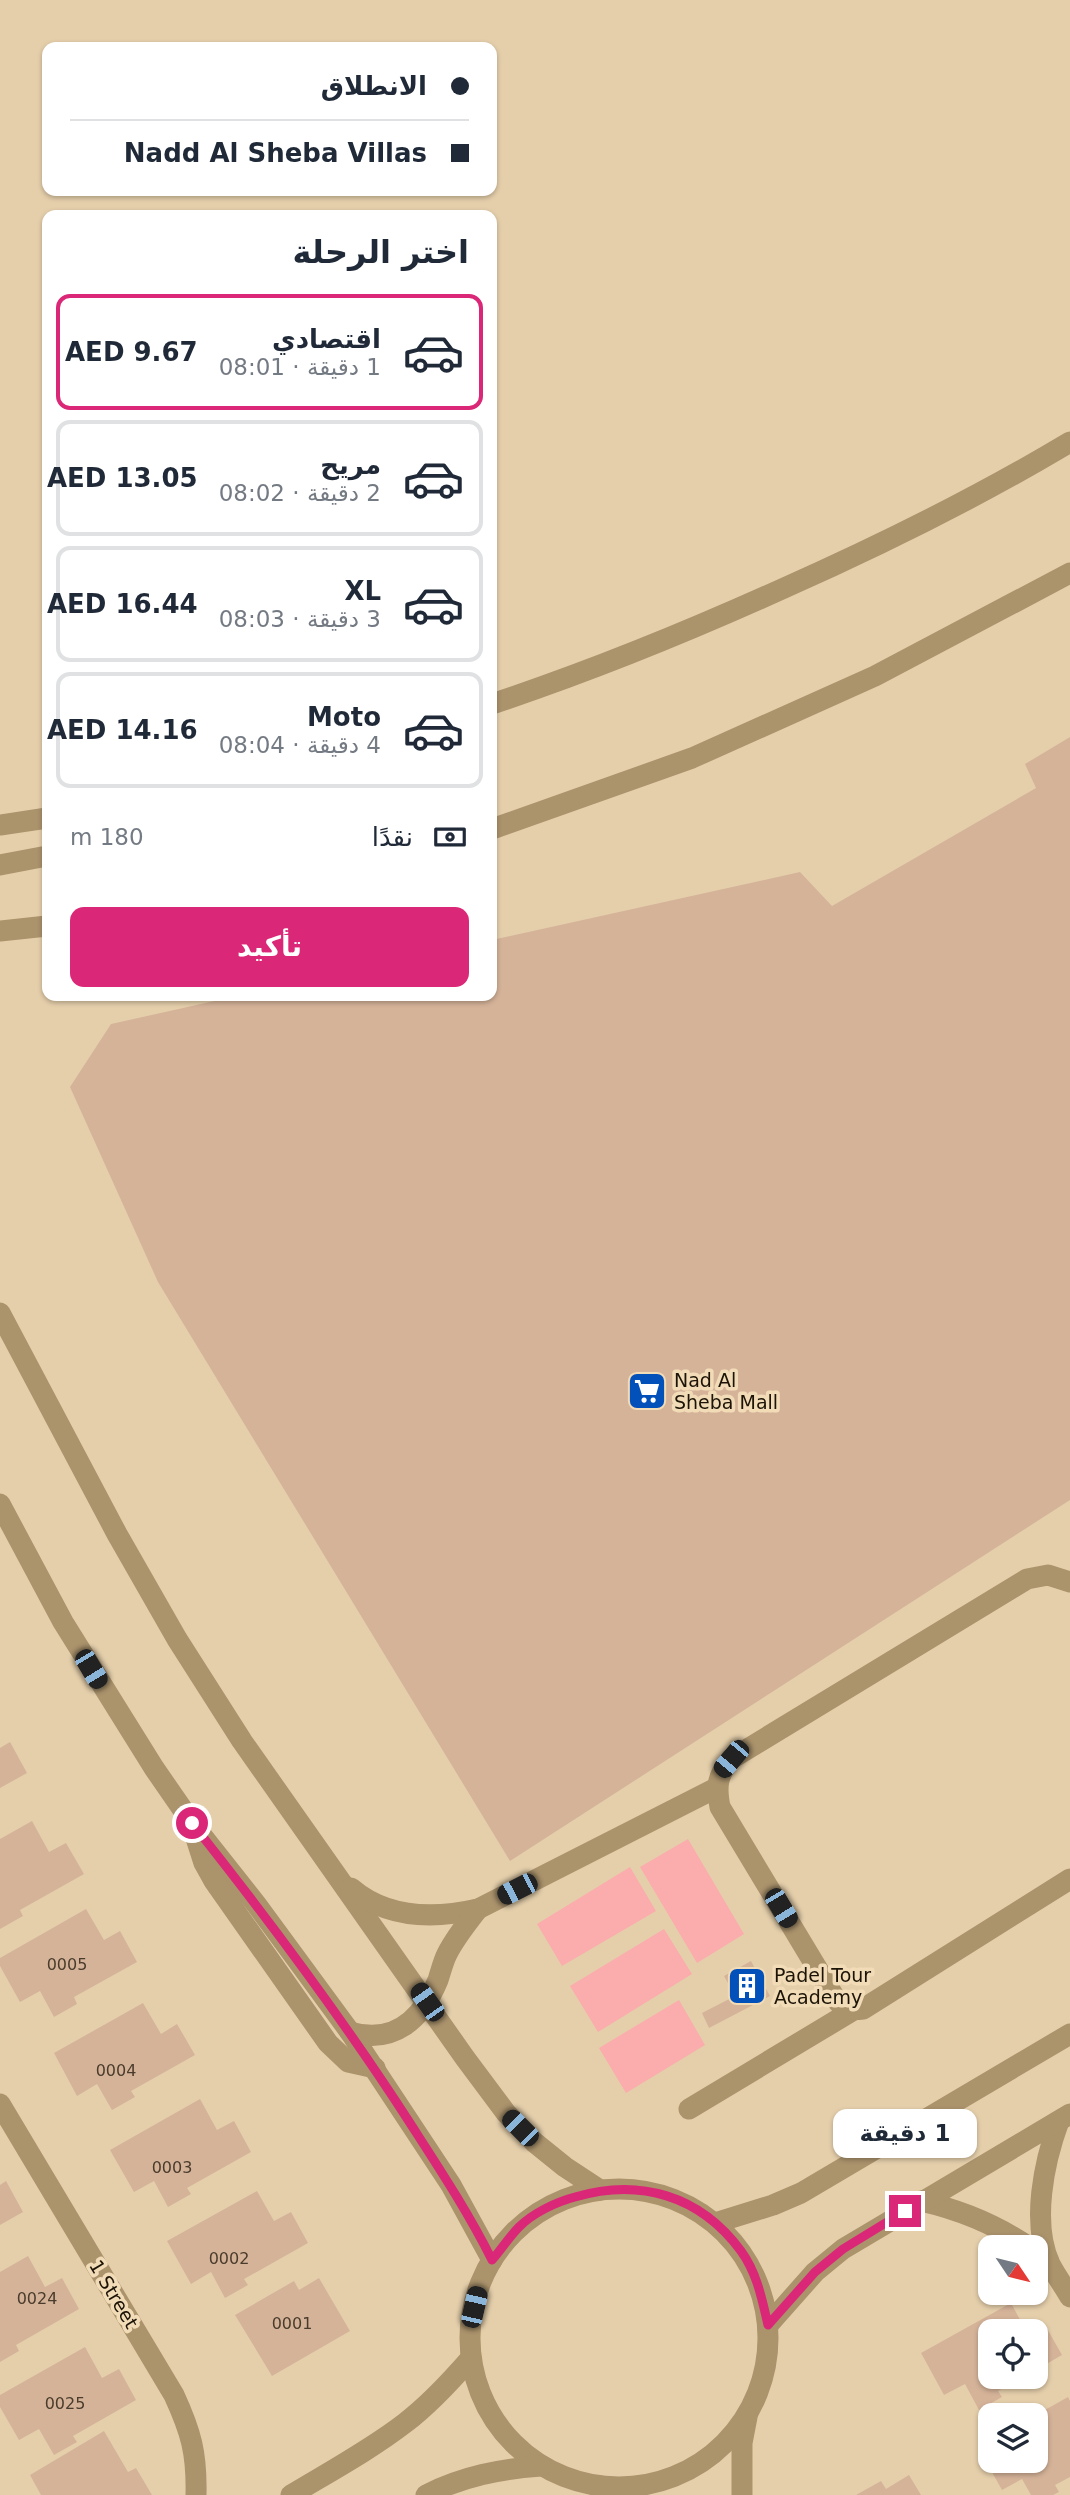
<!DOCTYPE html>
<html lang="ar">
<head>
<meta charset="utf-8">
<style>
  body { margin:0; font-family:"DejaVu Sans",Vazirmatn,sans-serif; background:#f6f6f7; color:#1f2937; direction:rtl; height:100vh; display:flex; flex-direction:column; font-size:26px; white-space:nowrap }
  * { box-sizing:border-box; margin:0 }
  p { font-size:23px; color:#747a83 }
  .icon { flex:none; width:38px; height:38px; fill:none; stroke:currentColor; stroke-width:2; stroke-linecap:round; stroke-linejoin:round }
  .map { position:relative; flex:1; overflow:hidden; direction:ltr }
  .sheet { position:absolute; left:42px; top:210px; width:455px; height:791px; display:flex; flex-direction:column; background:#fff; border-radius:14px; box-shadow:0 2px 5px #0004; direction:rtl }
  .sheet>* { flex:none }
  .guide { position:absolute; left:42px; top:42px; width:455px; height:154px; border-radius:14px; box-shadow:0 2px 5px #0004; direction:rtl; display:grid; align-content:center; height:154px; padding:0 28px; background:#fff }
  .needle { width:46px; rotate:125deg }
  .fabs { position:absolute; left:978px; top:2235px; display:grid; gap:14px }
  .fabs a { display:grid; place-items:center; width:70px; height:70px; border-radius:14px; background:#fff; box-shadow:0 2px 5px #0004; font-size:35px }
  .end { position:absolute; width:32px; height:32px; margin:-16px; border:9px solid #db2777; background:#fff; box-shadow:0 0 0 4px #fff }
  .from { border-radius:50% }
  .bubble { position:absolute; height:49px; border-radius:14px; background:#fff; box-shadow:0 2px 5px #0004; font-size:23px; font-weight:700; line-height:49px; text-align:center; direction:rtl }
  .car { position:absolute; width:21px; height:42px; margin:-21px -10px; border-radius:9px; box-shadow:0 0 5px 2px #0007; background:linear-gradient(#222 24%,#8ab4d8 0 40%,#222 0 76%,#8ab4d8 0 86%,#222 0) }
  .guide b { display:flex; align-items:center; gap:24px; height:66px; font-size:26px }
  .guide b+b { border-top:2px solid #e0e1e3 }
  .guide i { width:18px; height:18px; background:#1f2937 }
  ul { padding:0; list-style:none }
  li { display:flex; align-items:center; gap:21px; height:116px; margin:0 14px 10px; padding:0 14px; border:4px solid #e0e1e3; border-radius:14px }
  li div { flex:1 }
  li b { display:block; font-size:26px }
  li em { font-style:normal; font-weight:700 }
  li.active { border-color:#db2777 }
  li>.icon { width:63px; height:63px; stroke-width:1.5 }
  h2 { padding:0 28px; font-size:32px; line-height:84px }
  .pay { display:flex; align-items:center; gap:18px; height:77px; padding:0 28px; font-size:26px }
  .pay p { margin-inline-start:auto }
  .primary-button { display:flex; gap:14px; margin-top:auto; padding:14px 28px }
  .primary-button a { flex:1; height:80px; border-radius:14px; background:#db2777; color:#fff; font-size:28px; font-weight:700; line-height:80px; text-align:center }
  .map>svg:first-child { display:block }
  .grass { fill:#fbacac }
  .building { fill:#d5b399 }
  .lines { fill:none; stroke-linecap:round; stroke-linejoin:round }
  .minor { stroke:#ab936c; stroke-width:21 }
  .route { stroke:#db2777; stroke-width:9 }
  .labels { text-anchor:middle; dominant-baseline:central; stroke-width:7; stroke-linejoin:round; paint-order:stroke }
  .number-label { font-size:16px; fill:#4a3c2c }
  .poi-label { font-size:19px; fill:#1c1407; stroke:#f2dcb8; text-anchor:start }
  .street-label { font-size:19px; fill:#1c1407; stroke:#f2dcb8 }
</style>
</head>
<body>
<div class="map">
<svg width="1070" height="2495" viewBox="0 0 1070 2495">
  <rect width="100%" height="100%" fill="#e5cfab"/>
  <g class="grass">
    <polygon points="688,1839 744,1934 697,1963 640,1867"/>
    <polygon points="630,1867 656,1911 562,1966 537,1924"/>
    <polygon points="664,1929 692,1974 598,2032 570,1986"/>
    <polygon points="679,2000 705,2045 626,2093 599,2048"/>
  </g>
  <g class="building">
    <polygon points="1070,737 1070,1500 510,1861 158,1282 70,1087 111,1024 237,996 492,996 492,940 800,872 832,906 1036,788 1025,764"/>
    <polygon points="10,1742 27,1773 0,1788 0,1748"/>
    <polygon points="32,1821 49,1852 66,1843 84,1874 20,1910 23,1916 0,1929 0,1839"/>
    <polygon points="86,1909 104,1940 120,1931 137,1962 74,1997 77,2004 54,2017 40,1991 20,2002 0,1966 0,1958"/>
    <polygon points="751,1961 770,1996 709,2028 702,2013 735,1996 724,1976"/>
    <polygon points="143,2003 161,2034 177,2024 195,2055 131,2091 135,2097 112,2110 97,2084 77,2096 54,2053"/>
    <polygon points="200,2099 217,2130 234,2121 251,2152 187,2188 191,2194 168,2207 154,2181 134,2192 110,2150"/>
    <polygon points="6,2181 23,2212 0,2225 0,2185"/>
    <polygon points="257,2191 274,2221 291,2212 308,2243 244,2279 248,2285 225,2298 211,2272 191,2284 167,2241"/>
    <polygon points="28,2256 45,2287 62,2278 79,2309 16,2345 19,2351 0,2362 0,2272"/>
    <polygon points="319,2278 350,2331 272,2376 235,2315 294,2281 299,2290"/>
    <polygon points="1011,2303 1026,2331 990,2331 990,2376 1024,2376 998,2391 1002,2397 979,2410 965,2384 944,2395 921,2353"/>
    <polygon points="1045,2325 1062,2355 1036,2370 1036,2329"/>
    <polygon points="85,2347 102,2378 119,2369 136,2400 73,2436 77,2442 54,2455 39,2429 19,2440 0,2407 0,2395"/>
    <polygon points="1068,2397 1070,2401 1070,2477 1055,2485 1059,2492 1053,2495 1031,2495 1022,2479 1002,2490 978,2447 990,2440 990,2460 1036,2460 1036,2415"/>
    <polygon points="104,2431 128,2472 136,2468 152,2495 41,2495 30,2475"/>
    <polygon points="909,2475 921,2495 856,2495 881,2481 886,2489"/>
  </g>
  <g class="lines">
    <g class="minor">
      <path d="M492 704C591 671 687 632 782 589 881 545 978 497 1070 442"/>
      <polyline points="0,825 47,818"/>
      <polyline points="492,829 692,758 875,676 1070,573"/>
      <polyline points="0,865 47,856"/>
      <polyline points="0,931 47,926"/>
      <polyline points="0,1313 117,1534 177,1639 242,1741 465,2058 506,2113 534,2142 565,2167 600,2190"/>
      <polyline points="0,1504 63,1622 154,1768 192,1823 256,1904 350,2032 451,2185 492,2260"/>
      <path d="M1070 1582 1048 1575 1027 1579 731 1759C717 1776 716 1786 720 1807L835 1998C843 2009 849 2011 863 2009L1070 1879"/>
      <polyline points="195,1835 204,1863 214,1881 328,2043 348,2062 375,2068"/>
      <path d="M351 1888C387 1919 434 1919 478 1909L716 1788"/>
      <path d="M350 2032C394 2045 422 2019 438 1980 441 1971 443 1962 447 1954 455 1938 467 1923 478 1909"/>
      <path d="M0 2104 174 2395C191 2432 197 2453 196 2495"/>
      <polyline points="689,2109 852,2011"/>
      <path d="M1059 2121C1044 2162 1031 2223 1050 2264 1056 2276 1064 2286 1070 2297"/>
      <circle cx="619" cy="2338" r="149"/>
      <path d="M921 2201C961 2210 995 2224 1029 2247"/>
      <polyline points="715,2223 773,2205 801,2193 1070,2034"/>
      <polyline points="768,2325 815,2272 843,2249 1070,2114"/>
      <path d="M291 2495C329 2472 370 2450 405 2423 430 2404 451 2381 471 2358"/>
      <path d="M426 2495C463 2476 501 2469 541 2466"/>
      <polyline points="742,2495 742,2443 747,2417"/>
    </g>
  </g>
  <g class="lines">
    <path class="route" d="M192 1823C269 1920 343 2019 410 2123 439 2168 468 2212 492 2260 501 2250 509 2237 519 2227 533 2213 556 2202 575 2197 639 2178 700 2195 741 2251 757 2273 762 2299 768 2325L815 2272 843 2249 905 2211"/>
  </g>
  <defs>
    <g id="supermarket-square" transform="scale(2.0125)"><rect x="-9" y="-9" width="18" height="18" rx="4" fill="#0250ba" stroke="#f2dcb8"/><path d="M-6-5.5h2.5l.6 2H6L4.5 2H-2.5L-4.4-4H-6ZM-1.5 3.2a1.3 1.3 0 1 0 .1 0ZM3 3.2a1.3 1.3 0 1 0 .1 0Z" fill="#fff"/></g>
    <g id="building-square" transform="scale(2.0125)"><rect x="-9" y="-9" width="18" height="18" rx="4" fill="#0250ba" stroke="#f2dcb8"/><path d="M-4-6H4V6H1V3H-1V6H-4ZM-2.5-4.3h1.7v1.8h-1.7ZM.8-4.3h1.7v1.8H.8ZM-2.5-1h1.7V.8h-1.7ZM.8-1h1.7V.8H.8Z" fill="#fff"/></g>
  </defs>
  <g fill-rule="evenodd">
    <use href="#supermarket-square" x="647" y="1391"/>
    <use href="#building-square" x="747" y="1986"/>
  </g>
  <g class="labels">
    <g class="number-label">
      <text x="67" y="1964">0005</text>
      <text x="116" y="2070">0004</text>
      <text x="172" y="2167">0003</text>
      <text x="229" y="2258">0002</text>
      <text x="37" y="2298">0024</text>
      <text x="292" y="2323">0001</text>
      <text x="65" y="2403">0025</text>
    </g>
    <g class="poi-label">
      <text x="674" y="1380">Nad Al<tspan x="674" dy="22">Sheba Mall</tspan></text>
      <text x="774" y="1975">Padel Tour<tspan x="774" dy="22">Academy</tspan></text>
    </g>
    <g class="street-label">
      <text transform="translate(114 2294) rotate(59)">1 Street</text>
    </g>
  </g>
</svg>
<div class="fabs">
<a><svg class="needle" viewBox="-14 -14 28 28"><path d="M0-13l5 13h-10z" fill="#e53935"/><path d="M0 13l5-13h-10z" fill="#747a83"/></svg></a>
<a><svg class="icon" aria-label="locate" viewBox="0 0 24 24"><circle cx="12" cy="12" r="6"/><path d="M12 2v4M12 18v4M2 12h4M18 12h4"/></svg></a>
<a><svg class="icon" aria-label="layers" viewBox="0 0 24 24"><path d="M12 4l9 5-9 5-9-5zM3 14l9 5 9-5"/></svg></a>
</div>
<i class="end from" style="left:192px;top:1823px"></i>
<i class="end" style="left:905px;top:2211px"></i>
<div class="bubble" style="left:833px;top:2109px;width:144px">1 دقيقة</div>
<i class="car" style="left:91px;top:1669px;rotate:149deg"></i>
<i class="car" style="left:731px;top:1759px;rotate:220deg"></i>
<i class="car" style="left:517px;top:1889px;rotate:243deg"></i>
<i class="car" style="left:781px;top:1908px;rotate:149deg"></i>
<i class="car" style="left:427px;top:2002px;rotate:325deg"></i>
<i class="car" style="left:520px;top:2128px;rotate:315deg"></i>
<i class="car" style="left:474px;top:2307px;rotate:13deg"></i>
<div class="guide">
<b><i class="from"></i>الانطلاق</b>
<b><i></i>Nadd Al Sheba Villas</b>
</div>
<section class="sheet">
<h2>اختر الرحلة</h2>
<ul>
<li class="active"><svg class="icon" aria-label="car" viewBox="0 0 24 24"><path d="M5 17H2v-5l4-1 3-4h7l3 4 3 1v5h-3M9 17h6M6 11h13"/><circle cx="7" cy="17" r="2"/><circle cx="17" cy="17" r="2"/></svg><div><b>اقتصادي</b><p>1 دقيقة · 08:01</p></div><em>AED 9.67</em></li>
<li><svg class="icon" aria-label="car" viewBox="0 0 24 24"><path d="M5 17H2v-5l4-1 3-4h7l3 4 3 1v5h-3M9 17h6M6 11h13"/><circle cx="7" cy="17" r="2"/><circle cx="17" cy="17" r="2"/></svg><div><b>مريح</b><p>2 دقيقة · 08:02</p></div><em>AED 13.05</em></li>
<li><svg class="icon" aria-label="car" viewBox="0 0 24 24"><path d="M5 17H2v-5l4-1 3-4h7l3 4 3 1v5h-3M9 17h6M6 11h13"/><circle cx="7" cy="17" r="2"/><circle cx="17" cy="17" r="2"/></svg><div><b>XL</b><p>3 دقيقة · 08:03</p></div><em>AED 16.44</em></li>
<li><svg class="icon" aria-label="car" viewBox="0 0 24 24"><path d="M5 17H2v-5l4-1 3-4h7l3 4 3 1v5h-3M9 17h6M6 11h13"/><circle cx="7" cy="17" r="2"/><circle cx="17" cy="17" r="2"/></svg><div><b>Moto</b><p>4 دقيقة · 08:04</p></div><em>AED 14.16</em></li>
</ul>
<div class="pay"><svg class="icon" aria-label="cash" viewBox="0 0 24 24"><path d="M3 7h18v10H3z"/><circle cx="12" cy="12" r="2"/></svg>نقدًا<p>180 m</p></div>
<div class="primary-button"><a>تأكيد</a></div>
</section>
</div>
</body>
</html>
